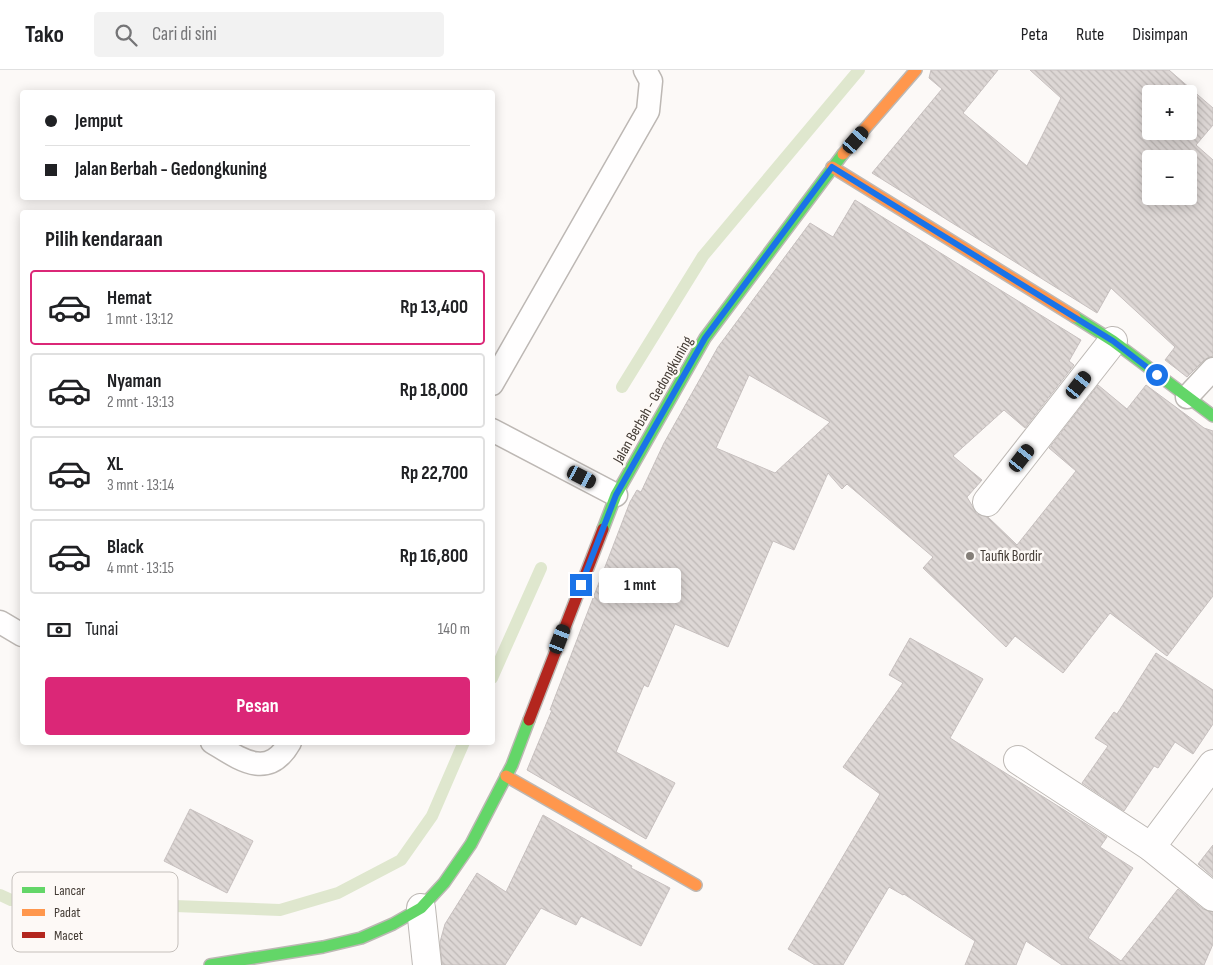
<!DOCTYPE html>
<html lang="id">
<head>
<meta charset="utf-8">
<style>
  body { margin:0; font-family:"Sofia Sans Condensed",sans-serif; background:#f2f2f2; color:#202124; height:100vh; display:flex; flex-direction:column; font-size:19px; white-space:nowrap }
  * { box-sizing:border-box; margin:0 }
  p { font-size:16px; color:#757577 }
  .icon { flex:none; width:28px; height:28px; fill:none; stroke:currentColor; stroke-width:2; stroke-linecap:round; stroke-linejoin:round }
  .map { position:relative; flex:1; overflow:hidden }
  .panel { position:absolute; left:20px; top:140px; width:475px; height:535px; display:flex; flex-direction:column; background:#fff; border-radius:5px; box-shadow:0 2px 12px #0003 }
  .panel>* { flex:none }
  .banner { position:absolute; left:20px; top:20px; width:475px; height:110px; border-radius:5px; box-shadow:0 2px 12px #0003; display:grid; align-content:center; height:110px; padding:0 25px; background:#fff }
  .tools { position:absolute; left:1142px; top:15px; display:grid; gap:10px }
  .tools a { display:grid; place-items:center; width:55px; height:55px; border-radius:5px; background:#fff; box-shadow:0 2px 12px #0003; font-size:25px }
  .end { position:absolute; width:22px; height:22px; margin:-11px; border:6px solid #1a73e8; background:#fff; box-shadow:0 0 0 2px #fff }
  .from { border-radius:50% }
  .bubble { position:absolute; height:35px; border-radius:5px; background:#fff; box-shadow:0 2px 12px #0003; font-size:16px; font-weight:700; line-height:35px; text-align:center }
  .car { position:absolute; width:15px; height:30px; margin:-15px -8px; border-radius:6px; box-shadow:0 0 4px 1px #0007; background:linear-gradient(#222 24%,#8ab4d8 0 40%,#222 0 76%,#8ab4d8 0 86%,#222 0) }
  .banner b { display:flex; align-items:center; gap:18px; height:48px; font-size:19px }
  .banner b+b { border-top:1px solid #e0e0e0 }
  .banner i { width:12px; height:12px; background:#202124 }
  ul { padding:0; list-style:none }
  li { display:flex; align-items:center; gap:15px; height:75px; margin:0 10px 8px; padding:0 15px; border:2px solid #e0e0e0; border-radius:5px }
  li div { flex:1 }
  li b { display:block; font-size:19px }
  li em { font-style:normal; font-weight:700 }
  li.on { border-color:#db2777 }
  li>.icon { width:45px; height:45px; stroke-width:1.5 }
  h2 { padding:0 25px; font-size:22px; line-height:60px }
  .pay { display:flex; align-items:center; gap:12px; height:55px; padding:0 25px; font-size:19px }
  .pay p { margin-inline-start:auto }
  .cta { display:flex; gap:10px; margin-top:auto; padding:10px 25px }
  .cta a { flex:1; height:58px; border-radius:5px; background:#db2777; color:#fff; font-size:20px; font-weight:700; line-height:58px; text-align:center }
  header { display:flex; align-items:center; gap:30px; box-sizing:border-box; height:70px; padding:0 25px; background:#fff; border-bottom:1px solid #e0e0e0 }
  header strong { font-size:24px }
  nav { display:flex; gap:28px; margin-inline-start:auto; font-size:18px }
  .search { width:350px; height:45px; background:#f2f2f2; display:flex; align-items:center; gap:12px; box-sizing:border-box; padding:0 18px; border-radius:5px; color:#757577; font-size:19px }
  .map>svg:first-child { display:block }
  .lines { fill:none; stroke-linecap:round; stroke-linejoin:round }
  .stream { stroke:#dfe7ce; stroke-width:12 }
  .building { fill:url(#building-back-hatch); stroke:#c7c0bf; fill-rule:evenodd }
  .lane-casing { stroke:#bdb8b4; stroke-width:25 }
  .street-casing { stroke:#bdb8b4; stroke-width:30 }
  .fast-casing { stroke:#bdb8b4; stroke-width:14 }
  .slow-casing { stroke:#bdb8b4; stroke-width:14 }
  .jam-casing { stroke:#bdb8b4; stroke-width:14 }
  .lane { stroke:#fffefe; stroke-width:22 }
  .street { stroke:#fffefe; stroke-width:28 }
  .fast { stroke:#63d668; stroke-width:11 }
  .slow { stroke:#ff974d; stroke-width:11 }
  .jam { stroke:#b3261e; stroke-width:11 }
  .route { stroke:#1a73e8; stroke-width:6 }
  .poi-dot { fill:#847e78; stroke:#fdf9f6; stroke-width:2 }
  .labels { text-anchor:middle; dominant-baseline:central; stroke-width:5; stroke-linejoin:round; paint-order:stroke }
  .street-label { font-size:15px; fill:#433b34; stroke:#fdf9f6 }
  .poi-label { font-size:15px; fill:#433b34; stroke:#fdf9f6; text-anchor:start }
  .key { fill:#fdf9f6; stroke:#c5c0bc; stroke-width:1 }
  .key-label { font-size:14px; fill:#433b34 }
</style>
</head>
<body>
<header>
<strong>Tako</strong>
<div class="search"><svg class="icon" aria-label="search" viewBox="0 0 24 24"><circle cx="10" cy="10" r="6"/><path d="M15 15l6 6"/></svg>Cari di sini</div>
<nav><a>Peta</a><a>Rute</a><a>Disimpan</a></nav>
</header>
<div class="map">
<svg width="1213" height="895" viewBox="0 0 1213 895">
  <defs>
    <pattern id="building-back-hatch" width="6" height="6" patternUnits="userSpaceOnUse" patternTransform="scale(1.25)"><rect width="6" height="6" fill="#ddd7d5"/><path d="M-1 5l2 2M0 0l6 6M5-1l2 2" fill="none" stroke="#bfb9b7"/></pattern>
  </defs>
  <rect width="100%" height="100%" fill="#fcf9f7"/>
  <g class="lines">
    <g class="stream">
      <polyline points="622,317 703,186 859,0"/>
      <polyline points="492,608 541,498"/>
      <polyline points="0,825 11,830 280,840 338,823 401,790 432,746 464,672"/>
    </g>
  </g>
  <g class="building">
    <path d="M931 0H998L963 43 1027 96 1061 28 1030 0H1169L1213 38V55L1196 75 1213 90V286L1204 290 1187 307 1165 290 1175 277 1111 218 1097 243 872 103 942 19 929 8ZM1151 24H1189V61H1151ZM1151 89H1189V126H1151Z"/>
    <path d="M855 130 1081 270 1069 291 1074 295 1025 358 1004 340 953 386 982 410 967 427 977 444 988 447 1017 475 1076 401 1049 378 1098 315 1127 339 1146 315 1204 358 1213 361V526L1167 586 1110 543 1063 603 1015 566 1006 577 923 498 933 487 847 414 842 419 828 403 794 480 773 471 728 577 675 554 648 617 644 615 616 682 675 713 646 769 527 700 552 640H550L630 432 637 420 641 422 664 373 718 277 810 153 833 167ZM749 305 830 352 775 403 716 378Z"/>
    <polygon points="910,568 983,609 950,668 1107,767 1100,777 1133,798 1088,868 1121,891 1178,819 1203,839 1213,842 1213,874 1204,895 1062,895 1026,871 1016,895 965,895 975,871 904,824 903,825 889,817 843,895 815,895 788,879 880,724 843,697 903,613 889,605"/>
    <polygon points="1156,583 1213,620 1213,654 1193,684 1175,672 1158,698 1154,696 1124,741 1082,713 1108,676 1095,668 1114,642 1117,644"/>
    <polygon points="190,739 253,771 227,823 164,791"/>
    <polygon points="543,745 632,796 631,798 670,818 641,876 581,846 576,855 541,838 505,895 442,895 440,872 445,854 477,803 506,822"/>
    <polygon points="1213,775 1213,807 1198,794"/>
  </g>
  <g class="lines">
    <g class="lane-casing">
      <g id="lane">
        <polyline points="492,314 648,41 651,11 645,0"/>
        <polyline points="1187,327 1213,299"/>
        <polyline points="492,360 616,425"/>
        <polyline points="0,552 22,565"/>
        <path d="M212 672C240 689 268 711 290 672"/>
      </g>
    </g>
    <g class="street-casing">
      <g id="street">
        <polyline points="987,432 1113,271"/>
        <polyline points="1018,690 1151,777"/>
        <polyline points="1213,694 1151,777 1213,827"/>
        <polyline points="421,838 427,895"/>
      </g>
    </g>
    <g class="fast-casing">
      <g id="fast">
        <polyline points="1075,247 1113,271 1213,346"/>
        <polyline points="603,459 616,425 705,268 843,84"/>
        <polyline points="210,895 323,877 361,868 393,854 421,838 444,813 471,774 512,695 529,650"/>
      </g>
    </g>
    <g class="slow-casing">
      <g id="slow">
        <polyline points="843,84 916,0"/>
        <polyline points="832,97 1075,247"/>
        <polyline points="506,706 696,815"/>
      </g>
    </g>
    <g class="jam-casing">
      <polyline id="jam" points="529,650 603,459"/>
    </g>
    <use href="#lane" class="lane"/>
    <use href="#street" class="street"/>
    <use href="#fast" class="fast"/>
    <use href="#slow" class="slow"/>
    <use href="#jam" class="jam"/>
  </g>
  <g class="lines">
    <polyline class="route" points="581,515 616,425 705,268 832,97 1113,271 1157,305"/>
  </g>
  <circle class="poi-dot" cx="970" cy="486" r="5"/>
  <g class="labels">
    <g class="street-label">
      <text transform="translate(653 330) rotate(-60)">Jalan Berbah - Gedongkuning</text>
    </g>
    <g class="poi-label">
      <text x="980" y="486">Taufik Bordir</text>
    </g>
  </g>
  <rect x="12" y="802" width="166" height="80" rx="8" class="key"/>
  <rect x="22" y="817" width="23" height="6" fill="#63d668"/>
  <rect x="22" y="839" width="23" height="7" fill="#ff974d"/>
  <rect x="22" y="862" width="23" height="6" fill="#b3261e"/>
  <g class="key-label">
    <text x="54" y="825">Lancar</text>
    <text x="54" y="847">Padat</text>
    <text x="54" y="870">Macet</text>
  </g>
</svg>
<div class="tools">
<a>+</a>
<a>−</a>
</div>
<i class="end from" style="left:1157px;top:305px"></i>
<i class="end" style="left:581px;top:515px"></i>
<div class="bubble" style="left:599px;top:498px;width:82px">1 mnt</div>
<i class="car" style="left:856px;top:70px;rotate:41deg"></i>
<i class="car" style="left:1079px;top:315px;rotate:38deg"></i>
<i class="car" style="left:1022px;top:388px;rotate:38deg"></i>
<i class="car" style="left:582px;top:407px;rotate:117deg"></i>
<i class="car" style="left:560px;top:569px;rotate:21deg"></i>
<div class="banner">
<b><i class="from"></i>Jemput</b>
<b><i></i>Jalan Berbah - Gedongkuning</b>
</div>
<section class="panel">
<h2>Pilih kendaraan</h2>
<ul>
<li class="on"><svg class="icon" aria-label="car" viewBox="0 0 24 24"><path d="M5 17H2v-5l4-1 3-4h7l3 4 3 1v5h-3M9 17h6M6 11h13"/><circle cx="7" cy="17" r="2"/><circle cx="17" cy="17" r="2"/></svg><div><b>Hemat</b><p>1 mnt · 13:12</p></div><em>Rp 13,400</em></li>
<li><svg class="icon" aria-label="car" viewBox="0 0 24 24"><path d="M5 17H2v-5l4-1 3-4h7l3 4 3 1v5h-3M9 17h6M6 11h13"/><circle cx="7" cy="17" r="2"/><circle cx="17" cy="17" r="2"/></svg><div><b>Nyaman</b><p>2 mnt · 13:13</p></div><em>Rp 18,000</em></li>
<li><svg class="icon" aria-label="car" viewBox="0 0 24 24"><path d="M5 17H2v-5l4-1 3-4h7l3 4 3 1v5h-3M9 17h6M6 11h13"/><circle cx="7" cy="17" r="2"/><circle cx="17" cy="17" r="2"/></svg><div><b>XL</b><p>3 mnt · 13:14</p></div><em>Rp 22,700</em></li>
<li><svg class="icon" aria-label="car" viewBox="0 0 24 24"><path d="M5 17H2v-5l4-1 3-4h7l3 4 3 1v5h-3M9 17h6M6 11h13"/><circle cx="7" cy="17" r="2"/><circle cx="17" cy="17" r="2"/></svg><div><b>Black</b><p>4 mnt · 13:15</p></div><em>Rp 16,800</em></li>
</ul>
<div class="pay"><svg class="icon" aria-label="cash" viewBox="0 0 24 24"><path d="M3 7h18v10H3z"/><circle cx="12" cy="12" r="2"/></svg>Tunai<p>140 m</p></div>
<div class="cta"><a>Pesan</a></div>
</section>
</div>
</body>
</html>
